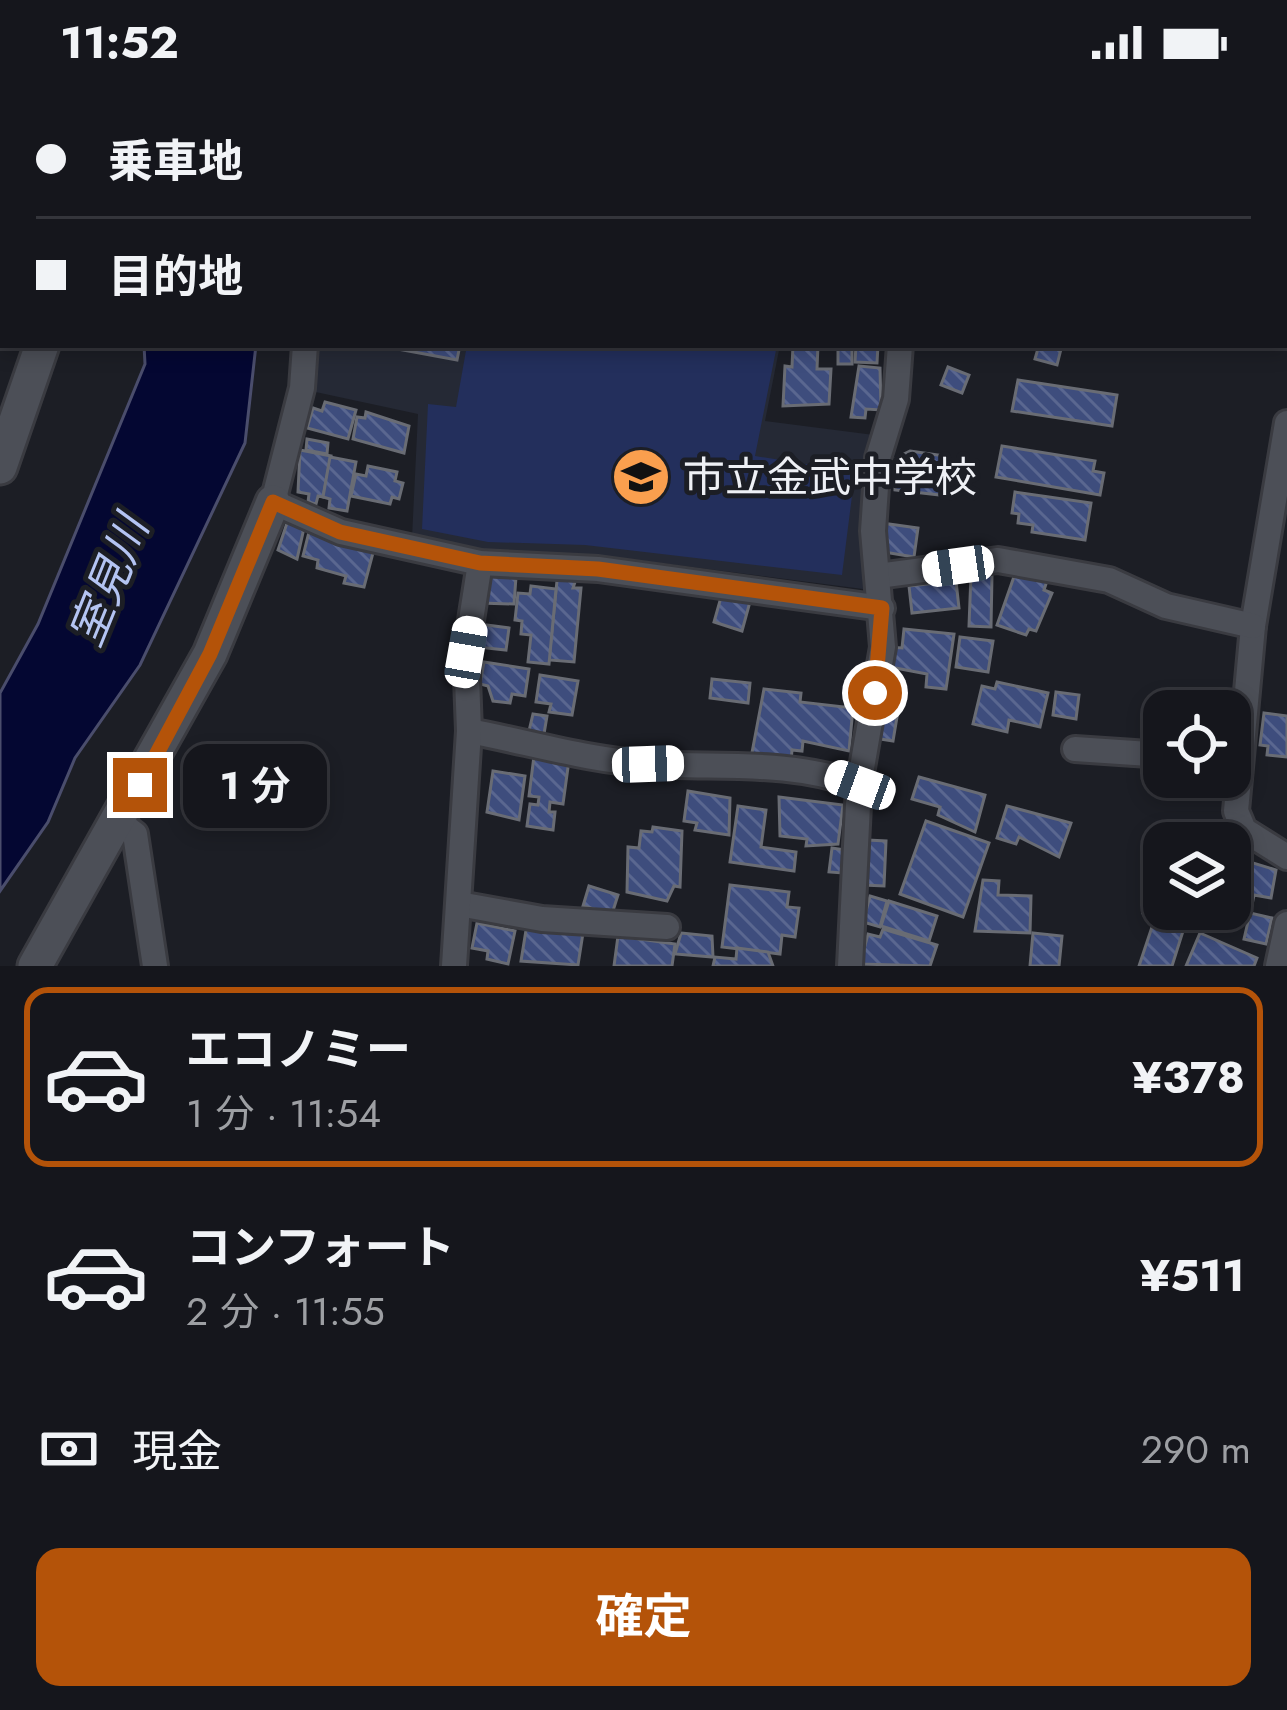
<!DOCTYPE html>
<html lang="ja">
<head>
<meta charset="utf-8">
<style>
  body { margin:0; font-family:Jost,"Noto Sans JP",sans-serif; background:#1e1f25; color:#f1f3f6; height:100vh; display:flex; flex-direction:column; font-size:45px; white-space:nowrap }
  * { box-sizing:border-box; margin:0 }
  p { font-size:39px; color:#9d9fa3 }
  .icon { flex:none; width:66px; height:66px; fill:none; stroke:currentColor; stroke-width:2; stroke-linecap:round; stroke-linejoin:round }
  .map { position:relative; height:882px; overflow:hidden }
  .panel { display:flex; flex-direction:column; background:#15161c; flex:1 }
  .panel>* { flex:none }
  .banner { position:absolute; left:0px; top:0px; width:1287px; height:264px; box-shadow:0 6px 18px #0003,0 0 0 3px #34353b; display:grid; align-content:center; height:264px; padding:0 36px; background:#15161c }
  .controls { position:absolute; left:1143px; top:606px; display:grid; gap:24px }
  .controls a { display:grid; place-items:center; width:108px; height:108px; border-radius:24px; background:#15161c; box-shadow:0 6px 18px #0003,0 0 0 3px #34353b; font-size:60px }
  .end { position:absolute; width:54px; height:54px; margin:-27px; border:15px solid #b45309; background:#fff; box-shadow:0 0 0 6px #fff }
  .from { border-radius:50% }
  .bubble { position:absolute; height:84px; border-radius:24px; background:#15161c; box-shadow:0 6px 18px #0003,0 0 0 3px #34353b; font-size:39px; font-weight:700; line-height:84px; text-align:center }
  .car { position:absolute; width:36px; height:72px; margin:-36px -18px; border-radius:15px; box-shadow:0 0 9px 3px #0007; background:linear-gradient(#fff 24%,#345 0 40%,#fff 0 76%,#345 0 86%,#fff 0) }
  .banner b { display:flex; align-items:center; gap:42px; height:114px; font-size:45px }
  .banner b+b { border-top:3px solid #34353b }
  .banner i { width:30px; height:30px; background:#f1f3f6 }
  ul { padding:21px 0 0; list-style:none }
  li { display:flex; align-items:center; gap:36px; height:180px; margin:0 24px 18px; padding:0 12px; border:6px solid transparent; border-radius:24px }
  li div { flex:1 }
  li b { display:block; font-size:45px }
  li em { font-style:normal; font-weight:700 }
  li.active { border-color:#b45309 }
  li>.icon { width:108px; height:108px; stroke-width:1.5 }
  .pay { display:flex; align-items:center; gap:30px; height:132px; padding:0 36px; font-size:45px }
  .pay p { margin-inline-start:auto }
  .button { display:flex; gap:24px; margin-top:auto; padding:24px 36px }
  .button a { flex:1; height:138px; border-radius:24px; background:#b45309; color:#fff; font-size:48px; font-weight:700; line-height:138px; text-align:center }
  .status { display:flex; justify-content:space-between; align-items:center; height:84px; padding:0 60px; background:#15161c; direction:ltr }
  .status svg { height:33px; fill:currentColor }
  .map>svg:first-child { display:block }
  .built { fill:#252935 }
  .grass { fill:#232f5c }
  .water { fill:#040732; stroke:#4a4d6c; stroke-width:3 }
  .building { fill:url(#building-back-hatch); stroke:#696c74; stroke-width:3 }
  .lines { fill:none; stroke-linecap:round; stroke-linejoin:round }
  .street-casing { stroke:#3a3b41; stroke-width:30 }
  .secondary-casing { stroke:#3a3b41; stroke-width:39 }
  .street { stroke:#4c4f57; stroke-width:24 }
  .secondary { stroke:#4c4f57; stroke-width:33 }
  .route { stroke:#b45309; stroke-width:15 }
  .labels { text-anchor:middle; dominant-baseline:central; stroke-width:10; stroke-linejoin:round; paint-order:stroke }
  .poi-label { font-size:42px; fill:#eef0f5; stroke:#1c1e25; text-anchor:start }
  .water-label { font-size:45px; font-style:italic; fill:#b4c4f2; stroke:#1c1e25 }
</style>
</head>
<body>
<div class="status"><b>11:52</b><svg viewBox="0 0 49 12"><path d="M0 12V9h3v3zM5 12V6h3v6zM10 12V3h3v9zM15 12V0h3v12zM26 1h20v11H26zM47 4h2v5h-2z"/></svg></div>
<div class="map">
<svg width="1287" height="882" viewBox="0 0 1287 882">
  <defs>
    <pattern id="building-back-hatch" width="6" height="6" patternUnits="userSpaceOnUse" patternTransform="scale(3)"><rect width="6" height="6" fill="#3e4d7d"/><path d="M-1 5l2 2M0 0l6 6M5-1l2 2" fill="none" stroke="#5a6790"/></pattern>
  </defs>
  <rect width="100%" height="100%" fill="#1c1e25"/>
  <polygon class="built" points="318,261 780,261 765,337 874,351 860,434 863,505 591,470 486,471 412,454 418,330 311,307"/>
  <polygon class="grass" points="467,261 777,261 755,372 855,388 842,491 585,461 488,458 422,445 428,320 456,323"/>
  <polygon class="water" points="144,261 256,261 245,359 140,581 75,674 48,738 0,807 0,609 38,540 145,280"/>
  <g class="building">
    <polygon points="380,0 488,0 379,3"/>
    <polygon points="530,0 751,0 767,3 545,3"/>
    <polygon points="376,261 460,261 457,276"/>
    <polygon points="793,261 818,261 817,285 831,285 829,320 783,322 785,282 792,283"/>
    <rect x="838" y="261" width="14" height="19"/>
    <polygon points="856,261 878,261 877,279 855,278"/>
    <polygon points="1039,261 1062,261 1057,281 1035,275"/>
    <polygon points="859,282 880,284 881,326 866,325 865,334 851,333"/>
    <polygon points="948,283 969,291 962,309 941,301"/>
    <polygon points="1018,296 1117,311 1112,342 1012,327"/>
    <polygon points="325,318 356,326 348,355 307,344 313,324 322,327"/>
    <polygon points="366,328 409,342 404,369 353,355 357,333 365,334"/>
    <polygon points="307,355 328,359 327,370 306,366"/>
    <polygon points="1002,362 1095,377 1093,387 1104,389 1100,411 996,393"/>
    <polygon points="300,366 331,372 323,413 318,412 316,420 308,418 309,410 298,408"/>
    <polygon points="910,367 945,372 940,411 895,406 896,374"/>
    <polygon points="330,373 356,378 347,427 329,424 330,415 323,413"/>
    <polygon points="368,382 397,388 395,397 403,399 399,415 392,413 390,420 351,412 356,390 366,392"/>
    <polygon points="1015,408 1091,419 1085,456 1032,448 1033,441 1018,439 1019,430 1012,429"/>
    <polygon points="288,436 304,444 297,475 278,466"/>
    <polygon points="882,439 918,444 914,473 878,467"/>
    <polygon points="309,448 374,465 364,503 344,499 346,492 317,484 318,476 303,472"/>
    <polygon points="558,487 577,492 573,504 581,504 574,578 549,576"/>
    <polygon points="1016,487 1047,497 1044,506 1052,509 1036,547 1029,545 1026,551 997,541"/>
    <polygon points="487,490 516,493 514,520 481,519"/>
    <polygon points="971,490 992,491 991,543 969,542"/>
    <polygon points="956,497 959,524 912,529 909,502"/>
    <polygon points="531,502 556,505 549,580 528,578 531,551 521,550 522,537 515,536 518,509 530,510"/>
    <polygon points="723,506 751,514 742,547 714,538"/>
    <polygon points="479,540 509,544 506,566 477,563"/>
    <polygon points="904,545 954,550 946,605 926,603 927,590 885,582 887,563 902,564"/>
    <polygon points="960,553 993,557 988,588 956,583"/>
    <polygon points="484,578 529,585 525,612 512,610 510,619 493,617 488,602 480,600"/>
    <polygon points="540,591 578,597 572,631 549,628 551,620 536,618"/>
    <polygon points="712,595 750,599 748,619 710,614"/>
    <polygon points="997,598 1048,609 1040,643 1009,636 1007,648 973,640 982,602 995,605"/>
    <polygon points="883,599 902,603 893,657 874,654"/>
    <polygon points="764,605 801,609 800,618 853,624 849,667 803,657 802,667 792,666 791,678 751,674"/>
    <polygon points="1056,608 1079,611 1076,635 1053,631"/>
    <polygon points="1264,629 1287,632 1287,673 1267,671 1268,662 1260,661"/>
    <polygon points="533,630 547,632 544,650 529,647"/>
    <polygon points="534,672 569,676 563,720 550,718 549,728 555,728 553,746 527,742 530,720 538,721 539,713 529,712"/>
    <polygon points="493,687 525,692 519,736 487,728"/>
    <polygon points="919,693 985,711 975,748 938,731 940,723 912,715"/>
    <polygon points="688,707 730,714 729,751 695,746 697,739 684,737"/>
    <polygon points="779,713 843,721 838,760 806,762 807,755 780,752"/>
    <polygon points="738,722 766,726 761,763 796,768 794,787 730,778"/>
    <polygon points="1007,722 1071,739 1059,773 1019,753 1016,760 997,754"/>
    <polygon points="926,737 989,759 963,833 900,810"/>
    <polygon points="653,743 682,747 680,803 674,802 667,817 627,808 628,763 639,764 641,747 652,748"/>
    <polygon points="867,756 886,757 884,802 864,801"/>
    <polygon points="832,764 845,766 842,789 829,788"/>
    <polygon points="1230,772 1276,786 1271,814 1254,811 1252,821 1235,818 1230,844 1207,840 1210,825 1230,825"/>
    <polygon points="1160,794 1167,825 1164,835 1143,829"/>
    <polygon points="983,796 999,797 998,811 1031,812 1030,849 975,847"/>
    <polygon points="730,801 789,808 787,823 799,824 795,853 782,851 780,870 722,863"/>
    <polygon points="589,802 618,811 612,830 583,822"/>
    <polygon points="870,812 887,817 880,843 863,838"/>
    <polygon points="889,817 937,832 929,857 881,842"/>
    <polygon points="1250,829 1272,834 1266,860 1244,855"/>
    <polygon points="1155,834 1184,844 1172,882 1139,882"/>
    <polygon points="477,839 515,847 508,880 487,875 488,867 472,864"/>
    <polygon points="527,840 583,849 578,881 521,877"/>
    <polygon points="883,845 937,861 930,882 860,880 868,850 880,853"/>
    <polygon points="681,849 712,852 713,873 675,870"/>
    <polygon points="1033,849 1062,852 1059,882 1030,882"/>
    <polygon points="1200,849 1257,874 1254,882 1186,882"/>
    <polygon points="618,852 675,860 672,882 614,882"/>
    <polygon points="737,864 768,868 773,882 713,882 715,873 736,875"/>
  </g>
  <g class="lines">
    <g class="street-casing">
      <g id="street">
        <polyline points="327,3 328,0"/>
        <polyline points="929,3 929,0"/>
        <polyline points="305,261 302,304 273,418 341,448 480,479 598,485 882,524"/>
        <polyline points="1287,339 1253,542 1236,727 1244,746 1287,773"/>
        <polyline points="878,492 998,476 1109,496 1166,522 1253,542"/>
        <path d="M469 647C528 658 591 677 650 680 723 684 790 676 859 701"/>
        <polyline points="1075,665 1164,671"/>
        <polyline points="119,738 135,750 155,882"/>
        <polyline points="459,820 542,835 667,843"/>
        <polyline points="454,882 469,647 466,568 480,479"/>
        <polyline points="850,882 859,701 883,563 873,447 878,374 896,315 900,261"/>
        <polyline points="1278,882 1287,840"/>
      </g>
    </g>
    <g class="secondary-casing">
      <g id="secondary">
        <polyline points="1285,0 1287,0"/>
        <polyline points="62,3 77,0"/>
        <polyline points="0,16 3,15"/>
        <polyline points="0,383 42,261"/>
        <polyline points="35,882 210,570 273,418"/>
      </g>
    </g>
    <use href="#street" class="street"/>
    <use href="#secondary" class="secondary"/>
  </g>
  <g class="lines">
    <polyline class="route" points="140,701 210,570 273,418 340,448 480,479 598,485 882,524 875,609"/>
  </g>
  <defs>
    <g id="school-disc" transform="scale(3)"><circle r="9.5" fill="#fa9f4e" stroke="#1c1e25"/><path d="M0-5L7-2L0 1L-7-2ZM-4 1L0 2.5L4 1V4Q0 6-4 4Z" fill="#111"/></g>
  </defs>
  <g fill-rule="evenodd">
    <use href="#school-disc" x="641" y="393"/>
  </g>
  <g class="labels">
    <g class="poi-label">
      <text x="683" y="393">市立金武中学校</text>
    </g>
    <g class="water-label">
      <text transform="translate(109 497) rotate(-68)">室見川</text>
    </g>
  </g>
</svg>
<div class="controls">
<a><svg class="icon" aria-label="locate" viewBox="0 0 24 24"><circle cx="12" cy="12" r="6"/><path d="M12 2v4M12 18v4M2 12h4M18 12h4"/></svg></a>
<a><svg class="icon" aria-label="layers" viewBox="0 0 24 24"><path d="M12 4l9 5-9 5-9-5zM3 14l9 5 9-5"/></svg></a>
</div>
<i class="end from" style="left:875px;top:609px"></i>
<i class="end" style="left:140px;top:701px"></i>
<div class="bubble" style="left:183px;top:660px;width:144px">1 分</div>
<i class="car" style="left:958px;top:482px;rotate:262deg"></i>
<i class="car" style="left:466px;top:568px;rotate:10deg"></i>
<i class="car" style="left:648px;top:680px;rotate:88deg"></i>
<i class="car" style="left:860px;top:701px;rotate:290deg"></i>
<div class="banner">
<b><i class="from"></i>乗車地</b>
<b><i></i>目的地</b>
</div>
</div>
<section class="panel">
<ul>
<li class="active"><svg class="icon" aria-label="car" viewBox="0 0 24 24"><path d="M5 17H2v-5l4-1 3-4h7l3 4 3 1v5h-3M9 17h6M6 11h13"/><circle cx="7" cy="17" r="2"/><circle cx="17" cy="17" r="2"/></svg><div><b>エコノミー</b><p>1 分 · 11:54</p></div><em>¥378</em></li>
<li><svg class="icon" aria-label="car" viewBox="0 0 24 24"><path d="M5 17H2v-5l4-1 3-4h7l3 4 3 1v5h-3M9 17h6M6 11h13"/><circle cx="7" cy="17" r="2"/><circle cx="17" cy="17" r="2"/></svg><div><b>コンフォート</b><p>2 分 · 11:55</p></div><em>¥511</em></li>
</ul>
<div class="pay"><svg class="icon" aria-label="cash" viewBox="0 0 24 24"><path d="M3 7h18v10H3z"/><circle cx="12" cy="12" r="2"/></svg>現金<p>290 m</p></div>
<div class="button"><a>確定</a></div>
</section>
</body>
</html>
